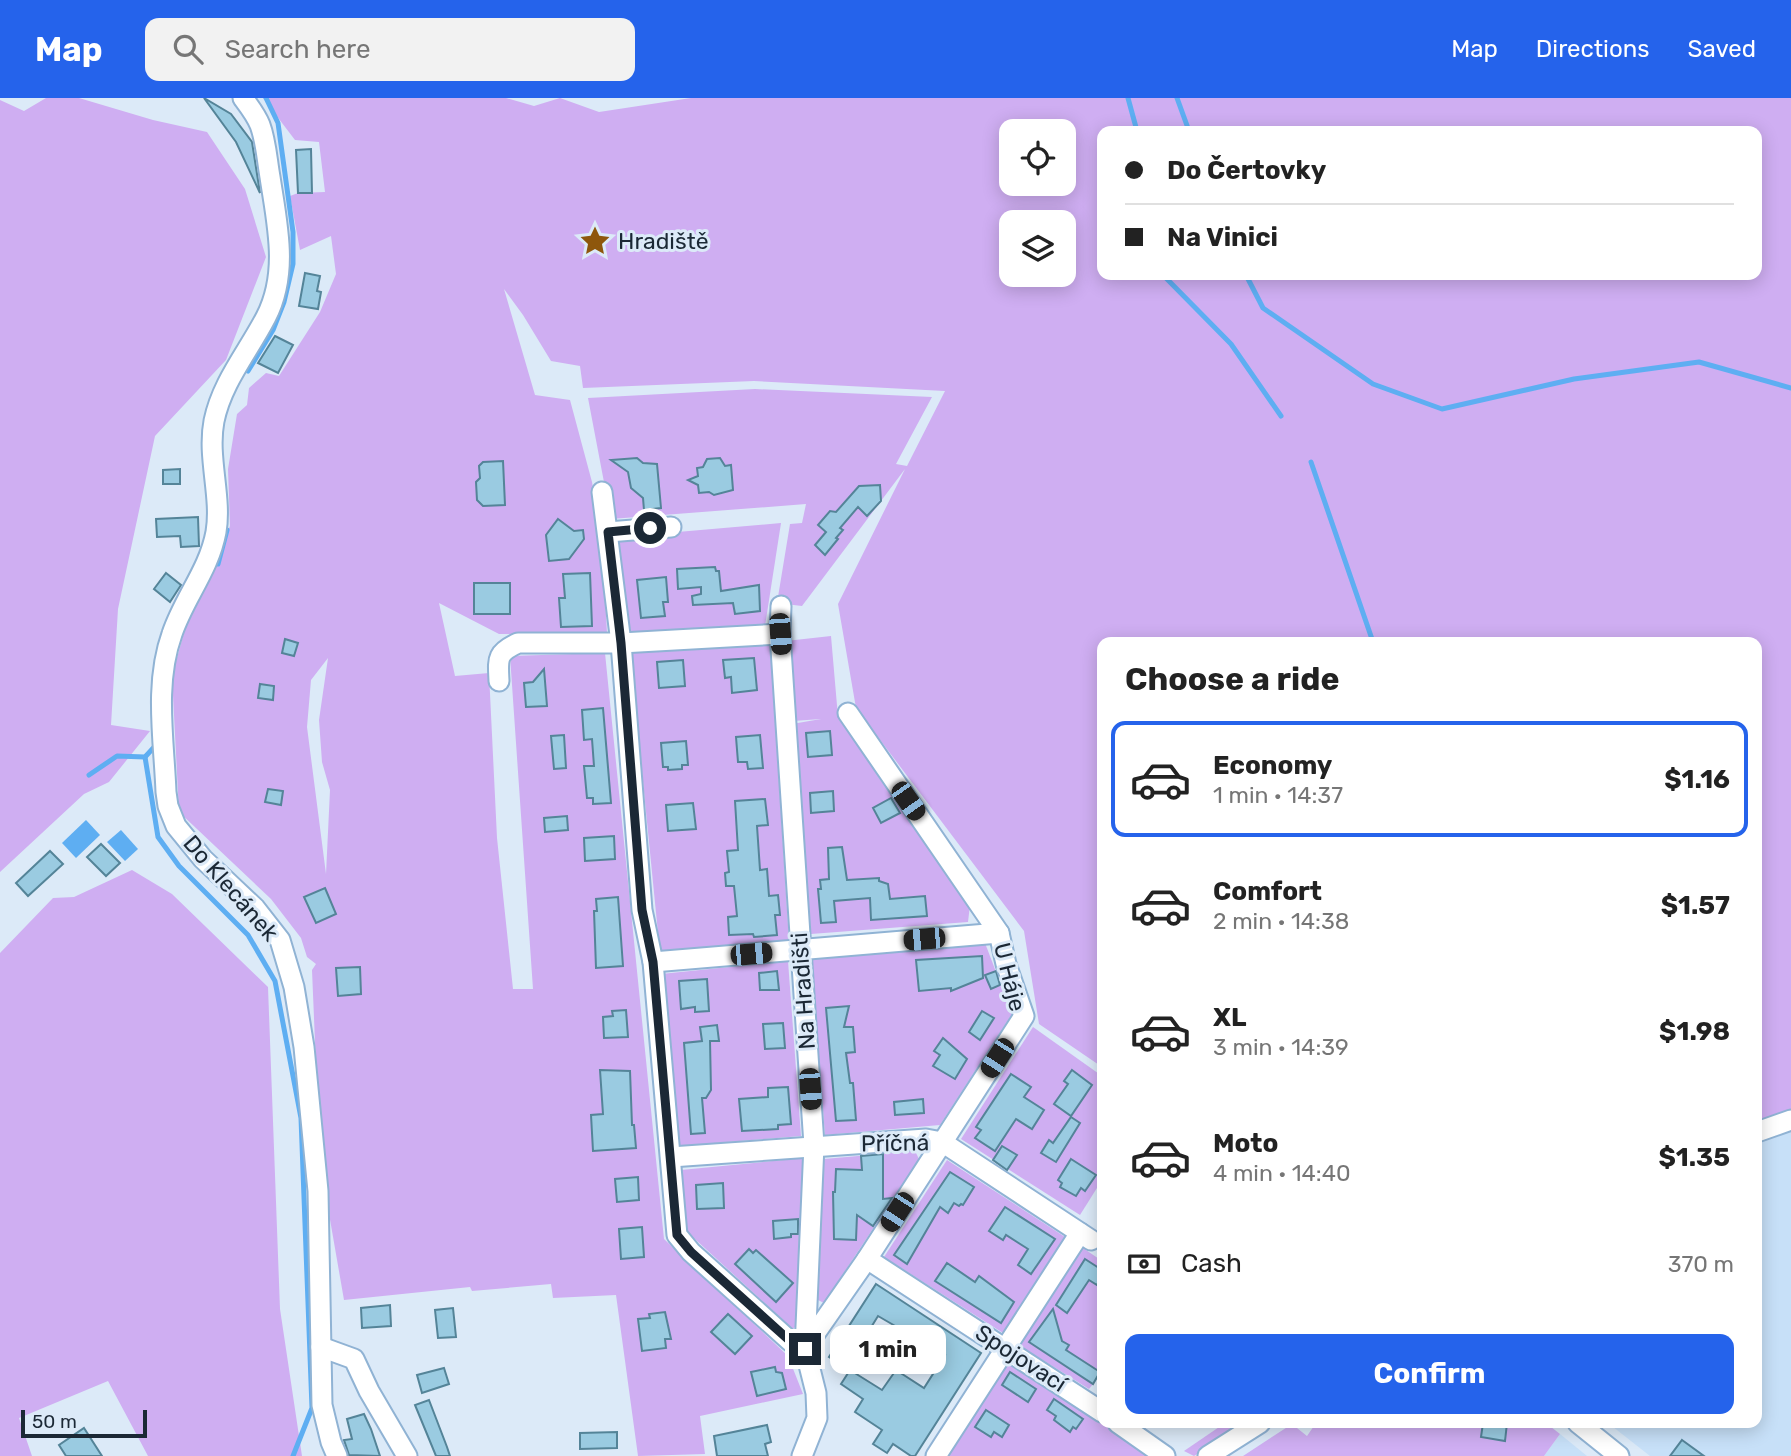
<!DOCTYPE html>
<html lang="en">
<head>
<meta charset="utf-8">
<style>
  body { margin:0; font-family:Rubik,sans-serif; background:#f2f2f2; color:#222; height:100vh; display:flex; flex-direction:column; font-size:26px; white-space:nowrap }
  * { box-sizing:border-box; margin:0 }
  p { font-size:23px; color:#767676 }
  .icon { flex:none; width:38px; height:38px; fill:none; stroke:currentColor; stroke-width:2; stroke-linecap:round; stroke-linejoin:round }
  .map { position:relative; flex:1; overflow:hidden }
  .details { position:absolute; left:1097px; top:539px; width:665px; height:791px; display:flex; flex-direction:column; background:#fff; border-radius:14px; box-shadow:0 4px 18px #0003 }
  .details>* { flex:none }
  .hud { position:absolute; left:1097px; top:28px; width:665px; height:154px; border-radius:14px; box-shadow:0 4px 18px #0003; display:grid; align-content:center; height:154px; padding:0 28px; background:#fff }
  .controls { position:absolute; left:999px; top:21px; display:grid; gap:14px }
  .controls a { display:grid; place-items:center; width:77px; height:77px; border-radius:14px; background:#fff; box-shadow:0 4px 18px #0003; font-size:35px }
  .scale { position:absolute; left:21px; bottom:18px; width:126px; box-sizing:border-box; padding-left:7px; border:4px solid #1b2835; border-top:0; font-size:19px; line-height:24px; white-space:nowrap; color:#1b2835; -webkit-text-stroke:5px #dceaf8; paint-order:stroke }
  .end { position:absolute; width:32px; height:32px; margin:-16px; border:9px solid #1b2835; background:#fff; box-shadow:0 0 0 4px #fff }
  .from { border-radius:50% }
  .bubble { position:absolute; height:49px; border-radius:14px; background:#fff; box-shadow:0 4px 18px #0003; font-size:23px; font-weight:700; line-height:49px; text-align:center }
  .car { position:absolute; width:21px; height:42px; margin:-21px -10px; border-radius:9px; box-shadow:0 0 5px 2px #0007; background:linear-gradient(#222 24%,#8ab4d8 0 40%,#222 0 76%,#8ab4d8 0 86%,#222 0) }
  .hud b { display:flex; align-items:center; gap:24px; height:66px; font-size:26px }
  .hud b+b { border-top:2px solid #e0e0e0 }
  .hud i { width:18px; height:18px; background:#222 }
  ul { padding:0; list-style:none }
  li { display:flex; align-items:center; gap:21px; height:116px; margin:0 14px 10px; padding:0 14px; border:4px solid transparent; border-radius:14px }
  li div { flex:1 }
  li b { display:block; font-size:26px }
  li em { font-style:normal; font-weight:700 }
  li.selected { border-color:#2563eb }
  li>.icon { width:63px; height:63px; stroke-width:1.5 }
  h2 { padding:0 28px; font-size:32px; line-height:84px }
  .pay { display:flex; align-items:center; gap:18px; height:77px; padding:0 28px; font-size:26px }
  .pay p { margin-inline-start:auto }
  .button { display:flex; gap:14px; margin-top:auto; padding:14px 28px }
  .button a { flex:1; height:80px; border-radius:14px; background:#2563eb; color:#fff; font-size:28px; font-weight:700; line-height:80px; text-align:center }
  header { display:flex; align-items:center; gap:42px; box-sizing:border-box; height:98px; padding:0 35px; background:#2563eb; color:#fff }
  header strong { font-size:33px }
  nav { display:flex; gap:38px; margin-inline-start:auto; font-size:24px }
  .search { width:490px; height:63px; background:#f2f2f2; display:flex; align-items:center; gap:18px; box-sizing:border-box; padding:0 24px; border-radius:14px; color:#767676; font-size:26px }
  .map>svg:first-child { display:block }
  .built { fill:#c7e0f8 }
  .green { fill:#cfaef2; fill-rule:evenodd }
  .water { fill:#5eaef2 }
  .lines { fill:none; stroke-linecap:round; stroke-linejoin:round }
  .stream { stroke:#5eaef2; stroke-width:5 }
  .building { fill:#9acbe1; stroke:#548498; stroke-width:2 }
  .minor-casing { stroke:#90b3d4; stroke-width:23 }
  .minor { stroke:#fff; stroke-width:19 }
  .route { stroke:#1b2835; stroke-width:9 }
  .labels { text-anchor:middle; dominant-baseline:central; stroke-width:6; stroke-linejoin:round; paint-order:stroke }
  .poi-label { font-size:23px; fill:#1b2835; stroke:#dceaf8; text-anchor:start }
  .street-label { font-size:23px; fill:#1b2835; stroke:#dceaf8 }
</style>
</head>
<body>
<header>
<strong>Map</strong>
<div class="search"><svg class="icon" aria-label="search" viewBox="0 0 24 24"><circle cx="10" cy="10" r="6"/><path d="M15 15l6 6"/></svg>Search here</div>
<nav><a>Map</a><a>Directions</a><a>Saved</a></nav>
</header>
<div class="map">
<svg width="1791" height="1358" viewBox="0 0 1791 1358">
  <rect width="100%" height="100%" fill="#dceaf8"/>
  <g class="built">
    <polygon points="1791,1031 1791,1358 1650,1358 1608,1325 1757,1325 1757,1041"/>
    <polygon points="1560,1336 1587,1358 1544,1358"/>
  </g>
  <g class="green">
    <polygon points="46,0 79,0 153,22 207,34 245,91 266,159 226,262 155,338 118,511 111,627 150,633 109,684 84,696 0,774 0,2 24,13"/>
    <path d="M263 0H506L534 8 560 0 599 14 691 0H1791V1015L1757 1025V544H1102V969L1039 926 1024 833 856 610 838 506 905 371 802 508 777 505 790 426 802 425 806 406 611 421 588 300 755 291 932 299 896 366 907 368 945 293 754 283 583 290 580 268 551 263 523 217 504 191 535 297 570 302 592 384 602 442 607 535 499 536 439 505 455 578 489 575 497 740 513 891H533L510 558 605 555 664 1141 788 1258 803 1296 700 1318 705 1356 638 1358 616 1197 553 1200 551 1186 472 1193 470 1189 344 1202 320 1064 312 872 316 866 307 859 301 840 271 801 179 714 172 578 185 531 207 487 230 428 228 371 237 316 247 307 249 290 266 275 279 278 320 214 336 176 331 138 300 152 290 98 298 95 325 94 319 44 295 42ZM1012 33H1064V86H1012ZM1102 33H1757V177H1102ZM1012 124H1064V177H1012ZM328 560 319 622 322 664 330 692 326 776 307 629 311 582Z"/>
    <polygon points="781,425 765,528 635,536 624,527 615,444 620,439"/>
    <polygon points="831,538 838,619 842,620 879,680 970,807 968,824 811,836 792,626 821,621 793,623 786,543"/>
    <polygon points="770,543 789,843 660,855 630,552"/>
    <polygon points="132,772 172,796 268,889 280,1211 302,1358 148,1358 108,1283 19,1320 32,1358 0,1358 0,855 53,800 74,799"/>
    <polygon points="985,845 1012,916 940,1027 825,1037 811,859"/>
    <polygon points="788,863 801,1038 680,1048 661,876"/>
    <polygon points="1033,929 1102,978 1102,1082 1080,1117 961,1041"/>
    <polygon points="915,1053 919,1061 824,1205 818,1202 824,1061"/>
    <polygon points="804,1060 798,1226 793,1231 684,1131 681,1072"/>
    <polygon points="947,1062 1065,1139 1003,1235 884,1159"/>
    <polygon points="1083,1150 1102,1163 1102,1271 1100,1274 1076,1259 1068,1270 1093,1286 1089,1291 1019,1247"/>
    <polygon points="1008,1263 1154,1358 946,1358"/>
    <polygon points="1225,1325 1245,1325 1194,1358 1184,1353"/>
    <polygon points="1316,1325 1546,1325 1560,1336 1544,1358 1243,1358 1292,1326 1307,1338"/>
  </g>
  <g class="water">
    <polygon points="86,722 100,737 76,760 62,745"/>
    <polygon points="121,732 138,751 125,763 107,744"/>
  </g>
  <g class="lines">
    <g class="stream">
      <polyline points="1128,0 1137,33"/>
      <polyline points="1177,0 1189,33"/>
      <polyline points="1163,177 1231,246 1281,318"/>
      <polyline points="1246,177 1263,210 1373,286 1442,311 1574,281 1699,264 1791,290"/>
      <polyline points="248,273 273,232 284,204 293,166 293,134 278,25 266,0"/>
      <polyline points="1311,364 1373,544"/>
      <polyline points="218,466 227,432"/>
      <polyline points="145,659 158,739 179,768 248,837 275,883 301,1020 312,1310 293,1358"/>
      <polyline points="89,677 117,658 145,659 157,646"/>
    </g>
  </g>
  <g class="building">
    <polygon points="204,0 231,16 252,44 260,95 236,44"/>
    <polygon points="311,51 312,95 298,95 296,52"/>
    <polygon points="305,175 320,178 317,193 321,194 318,211 299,208"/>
    <polygon points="275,238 293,247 278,275 258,265"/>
    <polygon points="637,360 643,365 657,366 661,410 644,412 643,400 631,390 628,374 611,362"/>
    <polygon points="720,360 725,368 731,367 733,392 714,397 709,394 699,395 698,387 688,382 698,378 697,370 703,369 707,361"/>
    <polygon points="503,363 505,407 483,408 477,402 476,384 480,380 479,368 483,364"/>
    <polygon points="180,371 180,386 163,386 163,372"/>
    <polygon points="880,387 881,403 867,418 858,409 840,430 843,432 836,440 838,441 825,457 815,447 826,434 818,427 830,413 836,414 859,388"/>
    <polygon points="198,419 199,448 181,449 180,438 157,439 156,421"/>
    <polygon points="558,421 574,433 583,432 584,441 569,461 549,463 546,437"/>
    <polygon points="715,469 716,473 719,473 721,493 759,487 760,513 735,516 733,505 693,507 692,498 701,496 701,489 678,491 677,471"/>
    <polygon points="166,475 181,487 170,504 154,491"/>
    <polygon points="590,475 592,528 561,529 559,500 565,500 563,476"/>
    <polygon points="666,479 668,504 663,504 665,518 641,520 637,482"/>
    <rect x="474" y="485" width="36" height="31"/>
    <polygon points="285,541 298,545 294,558 282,555"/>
    <polygon points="754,560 757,592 732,595 731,579 725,580 723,562"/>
    <polygon points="683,562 685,588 659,590 657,564"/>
    <polygon points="544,571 547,608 526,609 524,585 533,584"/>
    <polygon points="260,586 274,588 273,602 258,600"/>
    <polygon points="603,610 611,705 593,706 593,700 587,700 584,668 594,668 592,641 584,642 582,612"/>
    <polygon points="830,633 832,657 808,659 806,635"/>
    <polygon points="564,637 566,670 554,671 551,638"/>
    <polygon points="760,637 763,670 748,671 747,664 738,664 736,639"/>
    <polygon points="686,643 688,667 682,667 682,671 668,672 668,669 663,669 661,645"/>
    <polygon points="268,691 283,693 281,707 265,704"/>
    <polygon points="833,693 834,713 811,715 810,695"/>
    <polygon points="891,700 900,715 881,725 873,710"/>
    <polygon points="765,701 768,727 757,728 760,772 767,771 769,798 778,797 780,817 775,817 777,837 754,839 753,836 729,837 728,819 737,818 734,788 726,788 725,775 729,774 727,753 738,752 735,703"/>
    <polygon points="693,705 696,731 668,733 666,707"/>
    <polygon points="567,718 568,732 545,734 544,720"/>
    <polygon points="614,738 615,761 585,763 584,740"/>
    <polygon points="101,746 120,765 106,778 87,759"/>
    <polygon points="842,749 847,782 879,780 879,783 888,786 890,801 925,798 927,818 871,822 870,800 834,803 836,824 821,825 818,791 821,791 820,782 829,781 828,750"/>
    <polygon points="50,753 63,766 28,798 16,785"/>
    <polygon points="325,790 336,816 316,825 304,799"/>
    <polygon points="618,799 623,868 596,870 594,813 597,813 596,801"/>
    <polygon points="982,858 983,880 951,893 951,890 919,893 916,862"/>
    <polygon points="360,869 361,896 338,898 336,870"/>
    <polygon points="777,873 779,892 760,892 759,875"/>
    <polygon points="996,873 1000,887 991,891 985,877"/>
    <polygon points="707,881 709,913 695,914 695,909 681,911 679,883"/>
    <polygon points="849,908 844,929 853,929 855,954 846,955 850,985 853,985 856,1022 836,1023 826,910"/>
    <polygon points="626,912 628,939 604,940 603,919 613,918 612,913"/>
    <polygon points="982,913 994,920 980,942 969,934"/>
    <polygon points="783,925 785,950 765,951 763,926"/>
    <polygon points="717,927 719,943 710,943 711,992 706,1000 702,1000 705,1035 691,1036 684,945 702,943 700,929"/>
    <polygon points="943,940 967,961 955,981 933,968 940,957 934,953"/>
    <polygon points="600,972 630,973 632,1027 634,1027 636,1050 593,1053 591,1017 603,1016"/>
    <polygon points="1072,972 1092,987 1071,1018 1054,1006 1068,986 1064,983"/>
    <polygon points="1011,976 1031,989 1024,999 1044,1012 1032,1031 1016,1021 995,1053 975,1040 981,1032 976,1029"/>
    <polygon points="788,989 791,1026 778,1027 778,1031 742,1033 739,1001 768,999 768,990"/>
    <polygon points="923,1001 924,1015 895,1017 894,1004"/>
    <polygon points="1071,1019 1080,1025 1056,1064 1041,1055 1049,1042 1053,1045"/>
    <polygon points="1002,1048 1017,1057 1007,1072 993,1062"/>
    <polygon points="883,1056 883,1101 892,1100 873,1128 857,1117 856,1142 834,1141 833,1094 835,1094 836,1071 862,1072 861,1058"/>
    <polygon points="1071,1061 1096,1077 1085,1093 1081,1090 1076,1098 1060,1089 1062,1085 1058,1082"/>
    <polygon points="950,1074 974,1089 963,1107 961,1106 959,1108 954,1105 948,1115 940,1109 907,1166 894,1157"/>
    <polygon points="638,1079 639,1102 617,1104 615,1081"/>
    <polygon points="723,1085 724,1110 697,1111 696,1087"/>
    <polygon points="1005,1109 1055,1141 1031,1176 1018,1167 1028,1151 1006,1137 1003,1142 989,1133"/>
    <polygon points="798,1121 798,1136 791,1136 791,1139 774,1141 773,1123"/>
    <polygon points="642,1129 644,1159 621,1161 619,1131"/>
    <polygon points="749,1151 753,1155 756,1152 793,1185 776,1204 735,1166"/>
    <polygon points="1085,1161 1102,1172 1102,1177 1097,1187 1089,1182 1067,1215 1056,1207"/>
    <polygon points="947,1165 975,1184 979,1178 1014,1204 1001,1225 935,1183"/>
    <polygon points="876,1186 981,1255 915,1358 911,1358 893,1346 887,1355 873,1346 882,1332 855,1314 863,1301 841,1286 850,1272 882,1292 896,1272 924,1290 945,1257 878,1218 846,1270 829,1259"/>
    <polygon points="390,1207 391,1228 362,1230 361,1210"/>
    <polygon points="453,1210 456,1239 438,1240 435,1212"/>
    <polygon points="1053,1211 1062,1243 1069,1247 1066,1252 1100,1274 1093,1286 1029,1244"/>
    <polygon points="665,1214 671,1241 665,1241 666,1250 642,1253 638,1221 650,1220 649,1216"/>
    <polygon points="728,1216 752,1238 735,1256 711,1234"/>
    <polygon points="775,1269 776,1274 782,1275 786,1291 757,1298 751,1274"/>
    <polygon points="444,1270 449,1286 422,1295 417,1277"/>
    <polygon points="1010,1274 1036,1291 1028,1304 1002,1287"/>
    <polygon points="1054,1301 1083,1321 1076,1331 1073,1329 1070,1334 1054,1322 1056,1318 1047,1312"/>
    <polygon points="429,1302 447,1349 450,1358 436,1358 415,1307"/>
    <polygon points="986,1312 1009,1327 1002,1339 994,1334 991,1339 975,1329"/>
    <polygon points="364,1316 371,1331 380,1358 349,1357 344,1342 352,1341 347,1321"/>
    <polygon points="1483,1325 1507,1325 1505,1343 1481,1339"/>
    <polygon points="767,1327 771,1344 765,1346 768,1358 717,1358 714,1338"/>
    <polygon points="84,1330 102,1358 66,1358 59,1347"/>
    <polygon points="617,1334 617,1350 580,1351 580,1335"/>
    <polygon points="1682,1342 1704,1358 1670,1358"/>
  </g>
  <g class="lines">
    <g class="minor-casing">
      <g id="minor">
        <path d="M243 0C249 8 256 17 260 27 266 43 267 62 270 79 277 126 289 174 266 219 248 254 222 284 214 323 207 359 222 399 216 434 209 472 184 500 172 536 154 586 164 642 166 694L168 708 176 728 203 761 255 810 280 842 294 889 304 949 318 1093 322 1307 331 1344 337 1358"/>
        <polyline points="602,394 621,545 642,812 653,864 677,1137 691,1154 790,1243 805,1251"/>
        <polyline points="608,434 671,429"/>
        <polyline points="781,508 780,536 814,1047 805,1251 816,1295 817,1320 802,1358"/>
        <path d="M499 583C498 561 496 555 518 545H621L780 536"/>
        <polyline points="653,864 999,835"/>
        <polyline points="1757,1034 1791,1022"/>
        <polyline points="671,1059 926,1041 942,1044 1091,1142"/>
        <polyline points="867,1161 1102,1314"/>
        <polyline points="321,1249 354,1261 369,1293 407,1358"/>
        <polyline points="805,1250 867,1161 1024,918 1006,866 999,835 848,615"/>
        <polyline points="1118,1325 1165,1358"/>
        <polyline points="1578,1325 1619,1358"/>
        <polyline points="936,1358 1080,1135"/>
        <polyline points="1208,1358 1260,1325"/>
      </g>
    </g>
    <use href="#minor" class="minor"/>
  </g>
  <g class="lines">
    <polyline class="route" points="650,430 608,434 621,545 642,812 653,864 677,1137 691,1154 790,1243 805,1251"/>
  </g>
  <defs>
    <g id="sight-bare" transform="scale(2.415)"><path d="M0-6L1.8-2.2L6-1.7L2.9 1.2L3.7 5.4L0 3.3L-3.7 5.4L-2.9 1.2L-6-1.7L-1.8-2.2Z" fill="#8e570c" stroke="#dceaf8" stroke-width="2.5" paint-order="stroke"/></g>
  </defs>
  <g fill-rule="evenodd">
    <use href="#sight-bare" x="595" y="143"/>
  </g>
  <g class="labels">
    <g class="poi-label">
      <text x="618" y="143">Hradiště</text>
    </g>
    <g class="street-label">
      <text transform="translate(231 790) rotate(49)">Do Klecánek</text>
      <text transform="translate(1010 879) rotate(76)">U Háje</text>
      <text transform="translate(803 893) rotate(-94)">Na Hradišti</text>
      <text transform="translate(895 1045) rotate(-1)">Příčná</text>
      <text transform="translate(1021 1260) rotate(33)">Spojovací</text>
    </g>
  </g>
</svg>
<div class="controls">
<a><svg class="icon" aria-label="locate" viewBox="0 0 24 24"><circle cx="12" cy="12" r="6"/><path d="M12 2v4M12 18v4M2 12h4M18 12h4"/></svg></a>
<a><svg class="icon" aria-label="layers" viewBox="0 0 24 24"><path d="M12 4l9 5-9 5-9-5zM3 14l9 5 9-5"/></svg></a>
</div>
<div class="scale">50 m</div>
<i class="end from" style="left:650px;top:430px"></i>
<i class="end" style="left:805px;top:1251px"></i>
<div class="bubble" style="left:830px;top:1227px;width:116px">1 min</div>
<i class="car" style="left:780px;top:536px;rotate:176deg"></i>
<i class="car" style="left:908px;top:703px;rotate:145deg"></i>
<i class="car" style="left:924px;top:841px;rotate:265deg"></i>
<i class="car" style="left:751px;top:856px;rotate:85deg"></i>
<i class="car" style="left:997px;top:960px;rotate:213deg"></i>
<i class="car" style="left:810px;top:991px;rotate:176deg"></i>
<i class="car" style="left:897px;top:1114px;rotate:213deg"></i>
<div class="hud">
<b><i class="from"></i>Do Čertovky</b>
<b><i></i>Na Vinici</b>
</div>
<section class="details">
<h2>Choose a ride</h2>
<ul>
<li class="selected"><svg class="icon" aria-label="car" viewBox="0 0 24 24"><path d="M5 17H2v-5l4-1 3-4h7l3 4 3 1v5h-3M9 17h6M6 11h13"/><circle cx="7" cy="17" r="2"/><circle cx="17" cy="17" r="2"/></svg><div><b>Economy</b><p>1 min · 14:37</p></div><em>$1.16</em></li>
<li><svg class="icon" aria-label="car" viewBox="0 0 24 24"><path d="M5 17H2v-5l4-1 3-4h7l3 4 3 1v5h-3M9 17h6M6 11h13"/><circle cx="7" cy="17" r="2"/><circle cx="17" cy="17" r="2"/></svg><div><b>Comfort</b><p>2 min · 14:38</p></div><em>$1.57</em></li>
<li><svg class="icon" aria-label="car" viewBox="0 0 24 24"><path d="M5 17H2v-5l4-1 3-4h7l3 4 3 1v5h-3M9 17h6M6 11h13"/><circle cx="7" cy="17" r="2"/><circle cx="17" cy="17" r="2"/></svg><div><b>XL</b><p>3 min · 14:39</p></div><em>$1.98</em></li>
<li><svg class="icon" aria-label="car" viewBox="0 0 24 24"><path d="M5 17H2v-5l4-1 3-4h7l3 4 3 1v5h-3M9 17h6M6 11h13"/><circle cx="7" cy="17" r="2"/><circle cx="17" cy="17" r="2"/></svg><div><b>Moto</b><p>4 min · 14:40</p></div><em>$1.35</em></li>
</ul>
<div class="pay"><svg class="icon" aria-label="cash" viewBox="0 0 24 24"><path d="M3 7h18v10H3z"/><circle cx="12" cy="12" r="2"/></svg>Cash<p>370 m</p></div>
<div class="button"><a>Confirm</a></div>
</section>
</div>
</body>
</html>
